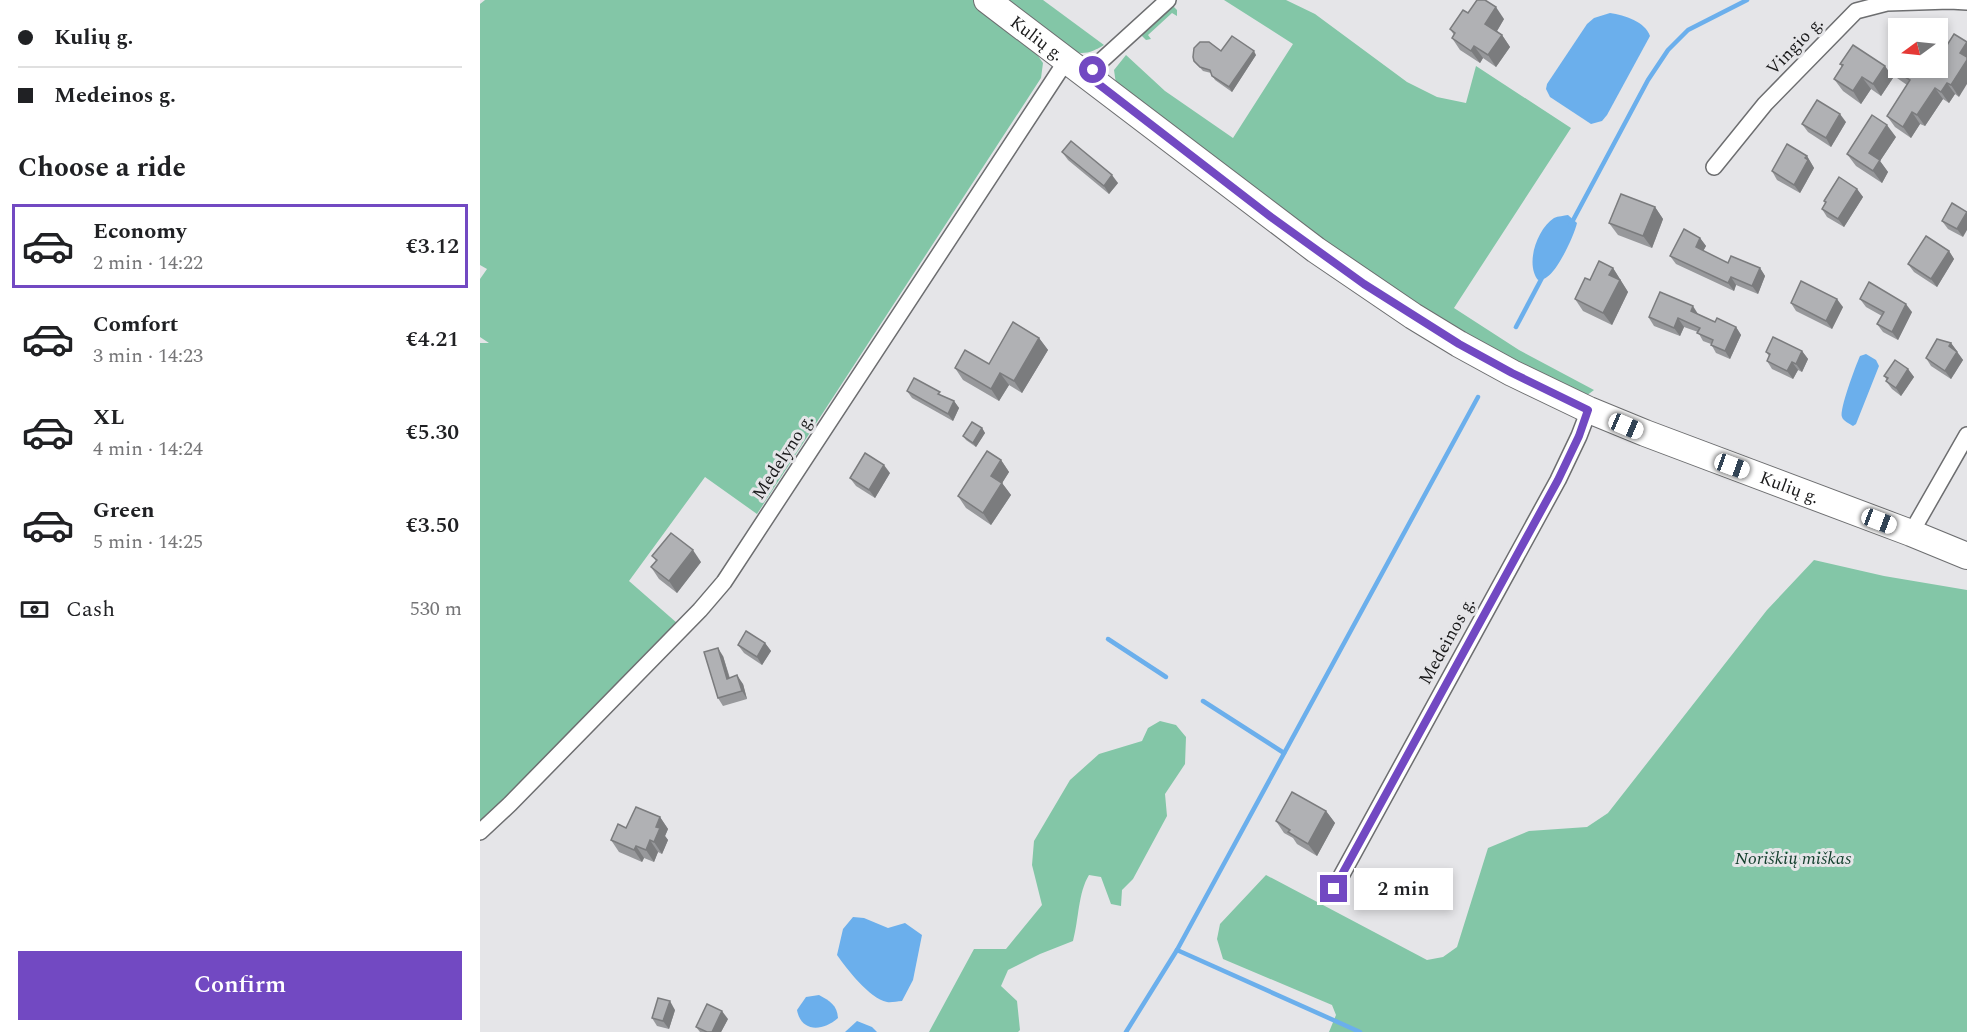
<!DOCTYPE html>
<html lang="en">
<head>
<meta charset="utf-8">
<style>
  body { margin:0; font-family:Spectral,serif; background:#f6f6f6; color:#202124; height:100vh; display:flex; flex-direction:column; font-size:22px; white-space:nowrap }
  * { box-sizing:border-box; margin:0 }
  p { font-size:20px; color:#757577 }
  .icon { flex:none; width:33px; height:33px; fill:none; stroke:currentColor; stroke-width:2; stroke-linecap:round; stroke-linejoin:round }
  .map { position:relative; flex:1; overflow:hidden }
  .details { display:flex; flex-direction:column; background:#fff; width:480px }
  .details>* { flex:none }
  .guide { display:grid; align-content:center; height:132px; padding:0 18px; background:#fff }
  .needle { width:39px; rotate:255deg }
  .buttons { position:absolute; left:1408px; top:18px; display:grid; gap:12px }
  .buttons a { display:grid; place-items:center; width:60px; height:60px; border-radius:0px; background:#fff; box-shadow:0 3px 9px #0003; font-size:30px }
  .end { position:absolute; width:27px; height:27px; margin:-14px; border:8px solid #7249c2; background:#fff; box-shadow:0 0 0 3px #fff }
  .from { border-radius:50% }
  .bubble { position:absolute; height:42px; border-radius:0px; background:#fff; box-shadow:0 3px 9px #0003; font-size:20px; font-weight:600; line-height:42px; text-align:center }
  .car { position:absolute; width:18px; height:36px; margin:-18px -9px; border-radius:8px; box-shadow:0 0 4px 2px #0007; background:linear-gradient(#fff 24%,#345 0 40%,#fff 0 76%,#345 0 86%,#fff 0) }
  .guide b { display:flex; align-items:center; gap:21px; height:57px; font-size:22px }
  .guide b+b { border-top:2px solid #e0e0e0 }
  .guide i { width:15px; height:15px; background:#202124 }
  ul { padding:0; list-style:none }
  li { display:flex; align-items:center; gap:18px; height:84px; margin:0 12px 9px; padding:0 6px; border:3px solid transparent; border-radius:0px }
  li div { flex:1 }
  li b { display:block; font-size:22px }
  li em { font-style:normal; font-weight:600 }
  li.selected { border-color:#7249c2 }
  li>.icon { width:54px; height:54px; stroke-width:1.5 }
  h2 { padding:0 18px; font-size:27px; line-height:72px }
  .pay { display:flex; align-items:center; gap:15px; height:66px; padding:0 18px; font-size:22px }
  .pay p { margin-inline-start:auto }
  .button { display:flex; gap:12px; margin-top:auto; padding:12px 18px }
  .button a { flex:1; height:69px; border-radius:0px; background:#7249c2; color:#fff; font-size:24px; font-weight:600; line-height:69px; text-align:center }
  main { display:flex; flex:1; min-height:0 }
  .map>svg:first-child { display:block }
  .green { fill:#83c6a7 }
  .water { fill:#6bafec }
  .lines { fill:none; stroke-linecap:round; stroke-linejoin:round }
  .stream { stroke:#6bafec; stroke-width:4.5 }
  .street-casing { stroke:#6d6e70; stroke-width:18 }
  .primary-casing { stroke:#6d6e70; stroke-width:28 }
  .street { stroke:#fff; stroke-width:15 }
  .primary { stroke:#fff; stroke-width:26 }
  .wall { fill:#97989b }
  .shaded-wall { fill:#7b7c7e }
  .building { fill:#b0b1b4; stroke:#7b7c7e; stroke-width:1.5 }
  .route { stroke:#7249c2; stroke-width:8 }
  .labels { text-anchor:middle; dominant-baseline:central; stroke-width:6; stroke-linejoin:round; paint-order:stroke }
  .street-label { font-size:18px; fill:#1a1a1b; stroke:#e5e5e8 }
  .park-label { font-size:18px; font-style:italic; fill:#123e2c; stroke:#e5e5e8 }
</style>
</head>
<body>
<main>
<section class="details">
<div class="guide">
<b><i class="from"></i>Kulių g.</b>
<b><i></i>Medeinos g.</b>
</div>
<h2>Choose a ride</h2>
<ul>
<li class="selected"><svg class="icon" aria-label="car" viewBox="0 0 24 24"><path d="M5 17H2v-5l4-1 3-4h7l3 4 3 1v5h-3M9 17h6M6 11h13"/><circle cx="7" cy="17" r="2"/><circle cx="17" cy="17" r="2"/></svg><div><b>Economy</b><p>2 min · 14:22</p></div><em>€3.12</em></li>
<li><svg class="icon" aria-label="car" viewBox="0 0 24 24"><path d="M5 17H2v-5l4-1 3-4h7l3 4 3 1v5h-3M9 17h6M6 11h13"/><circle cx="7" cy="17" r="2"/><circle cx="17" cy="17" r="2"/></svg><div><b>Comfort</b><p>3 min · 14:23</p></div><em>€4.21</em></li>
<li><svg class="icon" aria-label="car" viewBox="0 0 24 24"><path d="M5 17H2v-5l4-1 3-4h7l3 4 3 1v5h-3M9 17h6M6 11h13"/><circle cx="7" cy="17" r="2"/><circle cx="17" cy="17" r="2"/></svg><div><b>XL</b><p>4 min · 14:24</p></div><em>€5.30</em></li>
<li><svg class="icon" aria-label="car" viewBox="0 0 24 24"><path d="M5 17H2v-5l4-1 3-4h7l3 4 3 1v5h-3M9 17h6M6 11h13"/><circle cx="7" cy="17" r="2"/><circle cx="17" cy="17" r="2"/></svg><div><b>Green</b><p>5 min · 14:25</p></div><em>€3.50</em></li>
</ul>
<div class="pay"><svg class="icon" aria-label="cash" viewBox="0 0 24 24"><path d="M3 7h18v10H3z"/><circle cx="12" cy="12" r="2"/></svg>Cash<p>530 m</p></div>
<div class="button"><a>Confirm</a></div>
</section>
<div class="map">
<svg width="1487" height="1032" viewBox="0 0 1487 1032">
  <rect width="100%" height="100%" fill="#e5e5e8"/>
  <g class="green">
    <polygon points="5,0 493,0 551,46 563,63 561,78 277,514 225,477 149,581 197,623 0,824 0,343 9,343 0,337 0,279 7,269 0,265 0,4"/>
    <path d="M521 0H563L624 45C614 51 606 55 594 52Z"/>
    <polygon points="744,0 806,0 835,14 927,82 957,97 986,103 996,66 1091,128 974,308 1039,350 1114,390 1106,396 1067,381 895,281 636,84 634,70 646,55 685,91 753,138 813,44"/>
    <polygon points="694,7 697,10 697,16 692,13 668,35 671,39 666,40 662,36 663,32 691,8"/>
    <polygon points="1334,560 1404,576 1487,590 1487,1032 849,1032 856,1015 852,1005 743,959 737,939 740,924 786,875 947,960 963,957 977,947 1008,848 1049,831 1107,827 1128,813 1287,610"/>
    <path d="M680 721 696 725 706 737 705 764 685 794 687 816 653 879 642 890 641 906 631 904 621 877 609 875C598 893 599 919 593 941L560 954 528 970 521 986 537 1001 540 1030 538 1032H449L494 949H526L562 905 552 865 554 841 590 780 619 754 662 741 668 728Z"/>
  </g>
  <g class="water">
    <path d="M1130 13C1145 15 1165 22 1170 36L1127 115 1122 121 1111 124 1070 97 1066 89 1067 84 1107 24 1114 18Z"/>
    <path d="M1088 215 1097 223C1094 236 1078 270 1067 277 1065 279 1061 279 1058 280 1045 264 1057 229 1074 218 1078 216 1084 216 1088 215Z"/>
    <path d="M1386 354 1396 360 1399 366 1376 424 1373 426C1370 424 1363 421 1362 417 1359 410 1376 365 1380 356Z"/>
    <path d="M373 917 384 918 408 928 425 923 442 935 433 980 422 1001C417 1001 411 1003 407 1002 389 998 367 969 357 955L363 929Z"/>
    <path d="M339 995C350 1001 357 1005 358 1018 342 1032 321 1032 317 1010L326 997Z"/>
    <polygon points="377,1021 392,1027 397,1032 365,1032"/>
  </g>
  <g class="lines">
    <g class="stream">
      <polyline points="1091,224 1168,80 1188,50 1208,30 1267,0"/>
      <polyline points="1036,327 1064,274"/>
      <polyline points="628,639 686,677"/>
      <polyline points="723,701 804,753"/>
      <polyline points="697,950 880,1032"/>
      <polyline points="646,1032 697,950 998,397"/>
    </g>
    <g class="street-casing">
      <g id="street">
        <polyline points="608,76 621,61 688,0"/>
        <polyline points="1234,167 1285,104 1376,11 1407,3 1470,1 1487,2"/>
        <polyline points="1431,533 1487,435"/>
        <polyline points="0,832 30,804 220,610 244,582 586,61"/>
        <polyline points="854,889 1078,480 1099,436 1109,410"/>
      </g>
    </g>
    <g class="primary-casing">
      <g id="primary">
        <path id="s1" d="M507 0 836 250 933 316 979 344 1032 373 1109 410 1165 433 1431 533 1487 556"/>
      </g>
    </g>
    <use href="#street" class="street"/>
    <use href="#primary" class="primary"/>
  </g>
  <g class="wall">
    <polygon points="988,13 1024,19 1017,31 1022,35 1030,47 1016,67 1003,58 1000,63 980,50 972,38 974,35 970,29"/>
    <polygon points="1458,46 1479,97 1475,94 1469,103 1463,99 1445,126 1440,124 1431,138 1415,127 1407,116 1427,85 1417,78 1409,67"/>
    <polygon points="741,51 776,55 752,92 735,80 731,73 723,71 714,61"/>
    <polygon points="1360,64 1405,66 1413,78 1401,96 1391,89 1381,104 1363,91 1354,79 1362,67"/>
    <polygon points="1366,122 1351,147 1328,132 1322,124"/>
    <polygon points="1416,137 1400,161 1408,172 1402,183 1376,166 1367,154"/>
    <polygon points="582,152 638,183 629,194 588,160"/>
    <polygon points="1327,156 1334,168 1320,193 1297,180 1292,171"/>
    <polygon points="1377,189 1383,197 1364,227 1347,217 1342,209 1345,203 1344,201"/>
    <polygon points="1472,203 1483,237 1468,229 1462,221"/>
    <polygon points="1175,207 1183,219 1172,248 1138,235 1129,223"/>
    <polygon points="1220,238 1226,246 1223,251 1248,263 1280,268 1285,276 1278,294 1256,285 1254,291 1196,264 1190,256"/>
    <polygon points="1469,251 1474,259 1457,287 1434,272 1428,264"/>
    <polygon points="1133,268 1148,292 1132,325 1103,311 1095,299 1110,280"/>
    <polygon points="1380,299 1432,312 1418,340 1403,332 1397,324 1402,316 1386,307"/>
    <polygon points="1311,303 1363,307 1352,329 1316,311"/>
    <polygon points="1218,314 1235,322 1256,327 1261,335 1250,359 1236,353 1231,344 1223,341 1218,332 1204,327 1200,336 1174,326 1169,318"/>
    <polygon points="559,338 568,350 542,393 529,385 519,401 483,380 475,368 509,364"/>
    <polygon points="1471,343 1483,360 1471,379 1451,366 1446,358"/>
    <polygon points="1322,351 1328,359 1322,372 1318,370 1313,379 1292,369 1287,361 1289,356 1286,352"/>
    <polygon points="1428,369 1434,377 1421,396 1412,389 1406,381 1407,380 1404,376"/>
    <polygon points="427,391 463,396 474,401 479,408 473,421 432,398"/>
    <polygon points="502,428 505,433 496,447 486,440 483,436"/>
    <polygon points="521,460 529,472 522,483 531,495 511,525 486,508 478,496"/>
    <polygon points="410,473 395,498 376,486 370,478"/>
    <polygon points="172,556 221,562 197,593 179,579 171,567 176,561"/>
    <polygon points="285,643 291,651 282,665 264,653 258,645"/>
    <polygon points="243,656 250,678 263,684 267,699 243,706 238,698"/>
    <polygon points="846,811 855,823 837,856 817,844 813,838 804,833 796,821"/>
    <polygon points="180,817 188,829 185,836 188,840 182,854 178,852 174,862 164,858 162,862 139,852 131,840"/>
    <polygon points="195,1010 189,1029 177,1026 172,1018"/>
    <polygon points="248,1019 241,1032 220,1032 216,1027"/>
  </g>
  <g class="shaded-wall">
    <polygon points="1016,7 1024,19 1014,36 1005,24"/>
    <polygon points="1022,35 1030,47 1016,67 1008,55"/>
    <polygon points="1487,42 1487,84 1479,97 1471,85 1480,53"/>
    <polygon points="994,46 1003,58 1000,63 991,51"/>
    <polygon points="774,51 776,55 752,92 749,87"/>
    <polygon points="1405,66 1413,78 1401,96 1393,84"/>
    <polygon points="1382,77 1391,89 1381,104 1373,91"/>
    <polygon points="1467,83 1475,94 1469,103 1461,92"/>
    <polygon points="1455,88 1463,99 1445,126 1437,115"/>
    <polygon points="1432,112 1440,124 1431,138 1423,127"/>
    <polygon points="1360,114 1366,122 1351,147 1346,138"/>
    <polygon points="1407,125 1416,137 1400,161 1408,172 1402,183 1393,171 1389,153"/>
    <polygon points="1327,156 1334,168 1320,193 1314,185"/>
    <polygon points="632,175 638,183 629,194 624,186"/>
    <polygon points="1377,189 1383,197 1364,227 1358,219"/>
    <polygon points="1175,207 1183,219 1172,248 1163,236"/>
    <polygon points="1487,212 1487,230 1483,237 1477,229"/>
    <polygon points="1220,238 1226,246 1221,255 1216,247"/>
    <polygon points="1469,251 1474,259 1457,287 1451,279"/>
    <polygon points="1133,268 1148,292 1132,325 1123,313 1129,275"/>
    <polygon points="1280,268 1285,276 1278,294 1272,286"/>
    <polygon points="1251,277 1256,285 1254,291 1248,283"/>
    <polygon points="1357,299 1363,307 1352,329 1346,321"/>
    <polygon points="1426,304 1432,312 1418,340 1412,332"/>
    <polygon points="1213,306 1218,314 1211,311"/>
    <polygon points="1198,318 1204,327 1200,336 1194,328"/>
    <polygon points="1256,327 1261,335 1250,359 1245,351"/>
    <polygon points="559,338 568,350 542,393 534,381"/>
    <polygon points="1471,343 1477,351 1475,355 1469,346"/>
    <polygon points="1322,351 1328,359 1322,372 1316,364"/>
    <polygon points="1477,352 1483,360 1471,379 1465,371"/>
    <polygon points="1312,362 1318,370 1313,379 1307,371"/>
    <polygon points="1428,369 1434,377 1421,396 1416,388"/>
    <polygon points="520,373 529,385 519,401 511,389"/>
    <polygon points="474,401 479,408 473,421 468,414"/>
    <polygon points="502,428 505,433 496,447 493,443"/>
    <polygon points="521,460 529,472 519,488 511,476"/>
    <polygon points="404,465 410,473 395,498 389,490"/>
    <polygon points="522,483 531,495 511,525 503,513"/>
    <polygon points="213,550 221,562 197,593 189,581"/>
    <polygon points="285,643 291,651 282,665 277,657"/>
    <polygon points="238,648 243,656 252,687 247,679"/>
    <polygon points="257,675 263,684 267,699 262,691"/>
    <polygon points="846,811 855,823 837,856 828,844"/>
    <polygon points="180,817 188,829 185,836 188,840 182,854 174,842 176,827"/>
    <polygon points="170,840 178,852 174,862 166,850"/>
    <polygon points="156,846 164,858 162,862 154,850"/>
    <polygon points="190,1001 195,1010 189,1029 183,1021"/>
    <polygon points="242,1011 248,1019 241,1032 232,1032"/>
  </g>
  <g class="building">
    <polygon points="997,0 1005,0 1016,7 1005,24 1022,35 1008,55 994,46 991,51 972,38 975,33 970,29 983,10 988,13"/>
    <polygon points="1474,34 1487,42 1480,53 1487,57 1487,60 1471,85 1467,83 1461,92 1455,88 1437,115 1432,112 1423,127 1407,116 1430,80 1409,67 1419,51 1419,68 1458,68 1458,46 1464,50"/>
    <polygon points="752,36 774,51 749,87 732,76 730,70 720,67 714,61 713,57 714,48 720,42 729,42 741,51"/>
    <polygon points="1373,45 1405,66 1393,84 1382,77 1373,91 1354,79 1363,65 1360,64"/>
    <polygon points="1337,100 1360,114 1346,138 1322,124"/>
    <polygon points="1392,115 1407,125 1389,153 1400,160 1393,171 1367,154"/>
    <polygon points="591,141 632,175 624,186 582,152"/>
    <polygon points="1307,144 1327,156 1325,158 1328,160 1314,185 1292,171"/>
    <polygon points="1359,177 1377,189 1358,219 1342,209 1346,202 1344,201"/>
    <polygon points="1141,194 1175,207 1163,236 1129,223"/>
    <polygon points="1472,203 1487,212 1477,229 1462,221"/>
    <polygon points="1204,229 1220,238 1216,247 1248,263 1251,256 1280,268 1272,286 1251,277 1248,283 1190,256"/>
    <polygon points="1446,236 1469,251 1451,279 1428,264"/>
    <polygon points="1119,261 1133,268 1129,275 1140,280 1123,313 1095,299 1105,278 1110,280"/>
    <polygon points="1321,281 1357,299 1346,321 1311,303"/>
    <polygon points="1389,282 1426,304 1412,332 1397,324 1404,312 1380,299"/>
    <polygon points="1180,292 1213,306 1211,311 1235,322 1237,318 1256,327 1245,351 1231,345 1233,340 1217,333 1220,328 1198,318 1194,328 1169,317"/>
    <polygon points="533,322 559,338 534,381 520,373 511,389 475,368 485,350 509,364"/>
    <polygon points="1293,337 1322,351 1316,364 1312,362 1307,371 1287,361 1290,354 1286,352"/>
    <polygon points="1457,339 1471,343 1469,346 1477,352 1465,371 1446,358"/>
    <polygon points="1415,360 1428,369 1416,388 1406,381 1408,378 1404,376"/>
    <polygon points="434,378 460,392 458,394 474,401 468,414 427,391"/>
    <polygon points="492,422 502,428 493,443 483,436"/>
    <polygon points="507,451 521,460 511,476 522,483 503,513 478,496"/>
    <polygon points="385,453 404,465 389,490 370,478"/>
    <polygon points="191,533 213,550 189,581 171,567 177,560 172,556"/>
    <polygon points="266,631 285,643 277,657 258,645"/>
    <polygon points="238,648 247,679 257,675 262,691 238,698 224,652"/>
    <polygon points="812,792 846,811 828,844 808,832 810,830 796,821"/>
    <polygon points="156,807 180,817 176,827 180,828 174,842 170,840 166,850 156,846 154,850 131,840 138,824 146,828"/>
    <polygon points="178,998 190,1001 183,1021 172,1018"/>
    <polygon points="227,1004 242,1011 232,1032 227,1032 216,1027"/>
  </g>
  <g class="lines">
    <polyline class="route" points="613,70 608,76 791,217 884,284 979,344 1032,373 1108,410 1099,436 1078,480 854,889"/>
  </g>
  <g class="labels">
    <g class="street-label">
      <text stroke="none"><textPath href="#s1" startOffset="63">Kulių g.</textPath></text>
      <text transform="translate(1315 46) rotate(-46)">Vingio g.</text>
      <text transform="translate(303 457) rotate(-57)">Medelyno g.</text>
      <text stroke="none"><textPath href="#s1" startOffset="945">Kulių g.</textPath></text>
      <text transform="translate(967 641) rotate(-61)">Medeinos g.</text>
    </g>
    <g class="park-label">
      <text x="1313" y="858">Noriškių miškas</text>
    </g>
  </g>
</svg>
<div class="buttons">
<a><svg class="needle" viewBox="-14 -14 28 28"><path d="M0-13l5 13h-10z" fill="#e53935"/><path d="M0 13l5-13h-10z" fill="#757577"/></svg></a>
</div>
<i class="end from" style="left:613px;top:70px"></i>
<i class="end" style="left:854px;top:889px"></i>
<div class="bubble" style="left:874px;top:868px;width:99px">2 min</div>
<i class="car" style="left:1146px;top:426px;rotate:113deg"></i>
<i class="car" style="left:1252px;top:466px;rotate:110deg"></i>
<i class="car" style="left:1399px;top:521px;rotate:111deg"></i>
</div>
</main>
</body>
</html>
